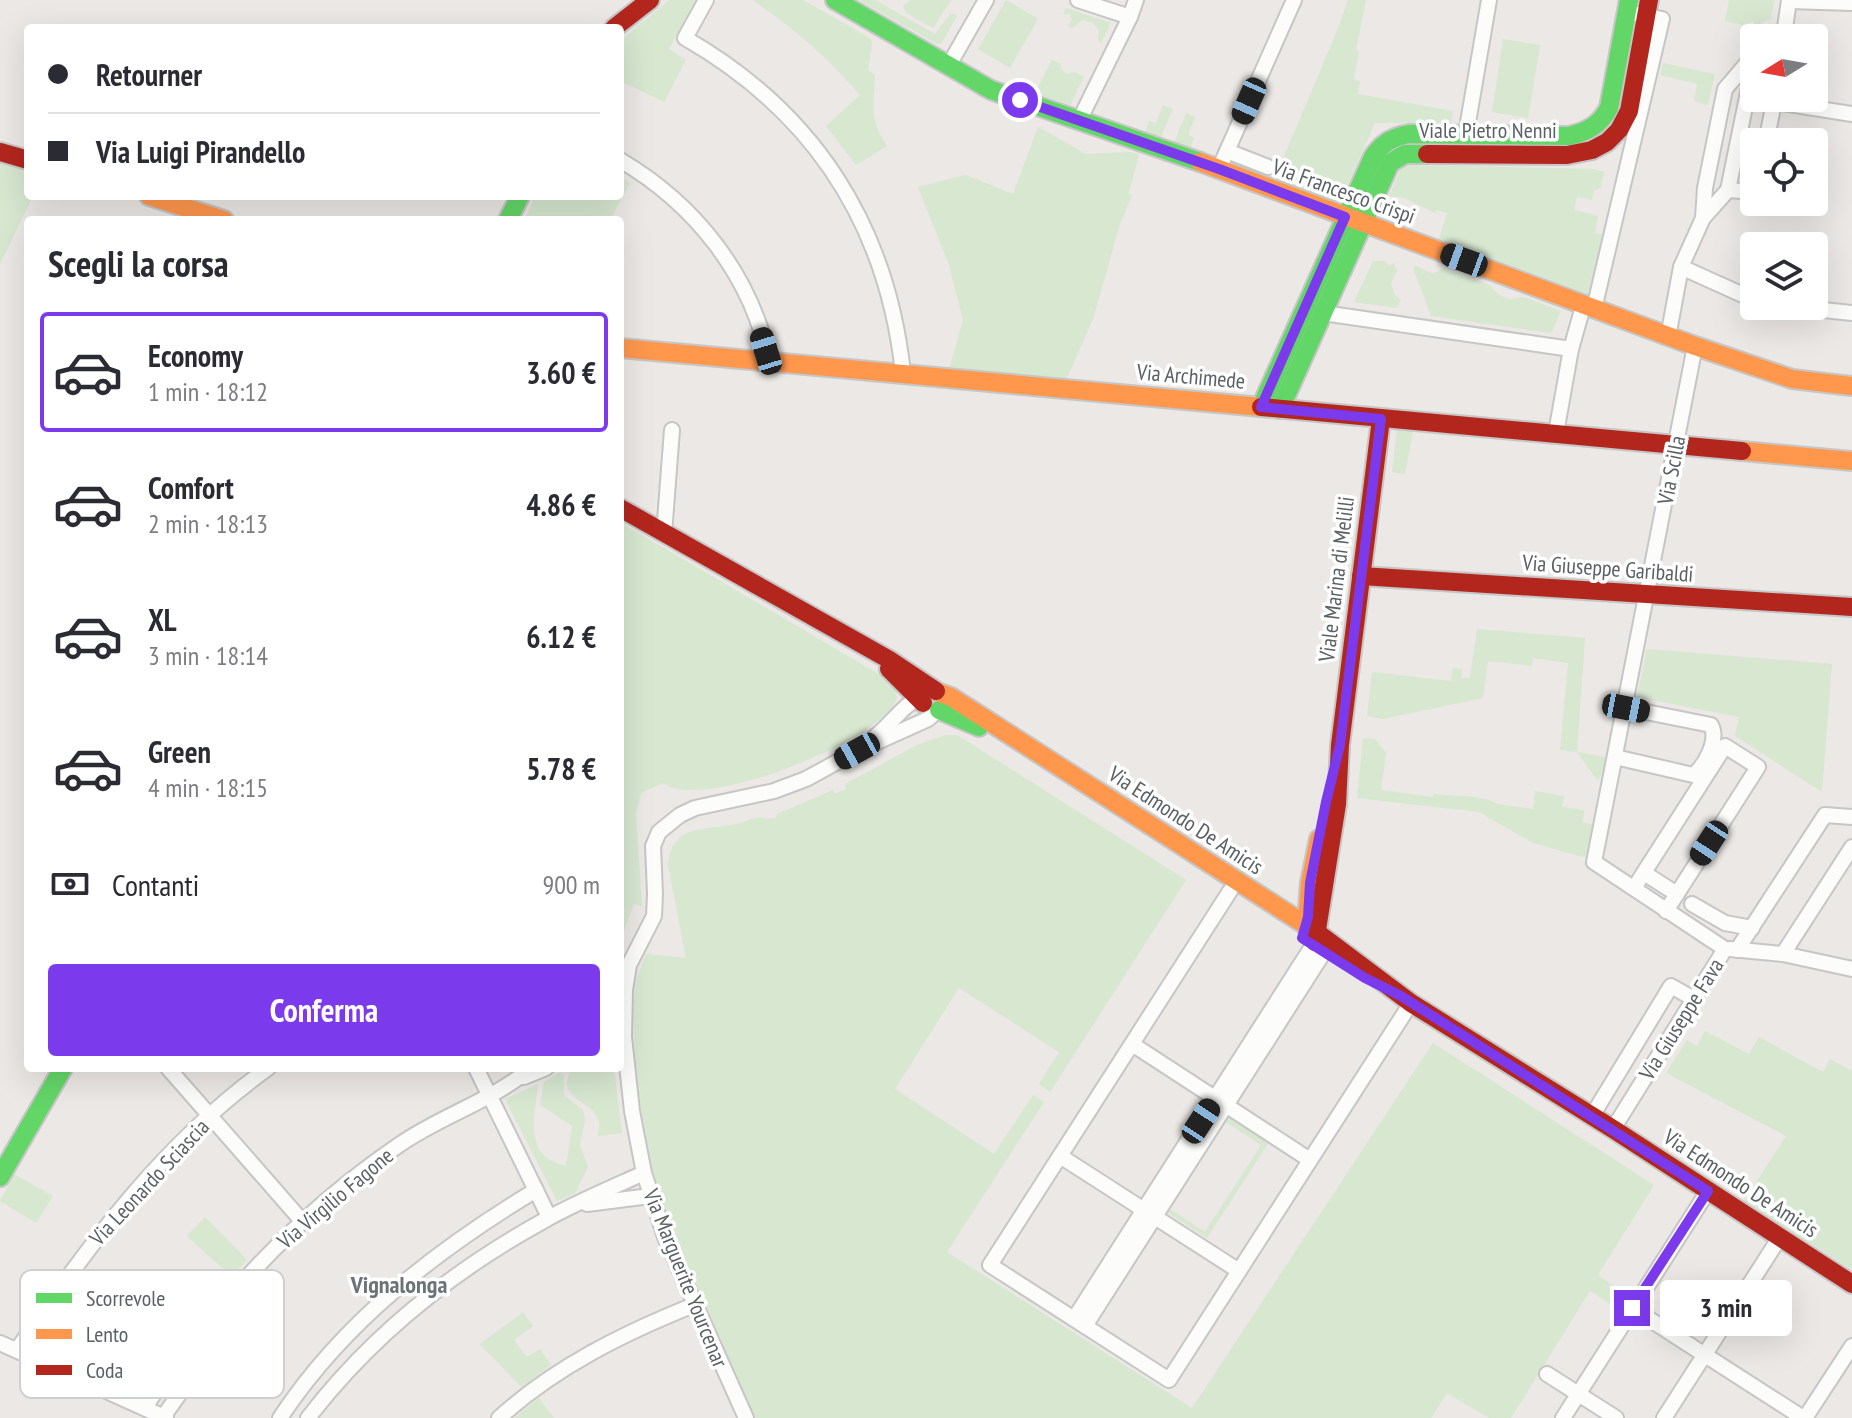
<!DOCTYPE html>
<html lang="it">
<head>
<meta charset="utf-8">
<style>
  body { margin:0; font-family:"PT Sans Narrow",sans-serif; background:#f2f2f3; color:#2b2b33; height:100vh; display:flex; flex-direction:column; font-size:30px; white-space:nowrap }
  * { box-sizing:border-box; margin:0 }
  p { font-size:26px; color:#7c7c81 }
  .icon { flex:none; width:44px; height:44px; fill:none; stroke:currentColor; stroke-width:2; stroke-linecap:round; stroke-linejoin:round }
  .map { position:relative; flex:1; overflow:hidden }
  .side { position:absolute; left:24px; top:216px; width:600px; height:856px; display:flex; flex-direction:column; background:#fff; border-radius:8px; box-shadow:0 8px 32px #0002 }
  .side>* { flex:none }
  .banner { position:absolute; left:24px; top:24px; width:600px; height:176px; border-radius:8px; box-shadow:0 8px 32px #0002; display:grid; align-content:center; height:176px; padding:0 24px; background:#fff }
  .needle { width:52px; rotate:259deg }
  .controls { position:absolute; left:1740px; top:24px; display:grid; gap:16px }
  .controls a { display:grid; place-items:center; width:88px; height:88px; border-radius:8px; background:#fff; box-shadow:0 8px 32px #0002; font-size:40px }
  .end { position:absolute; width:36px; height:36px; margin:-18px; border:10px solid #7c3aed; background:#fff; box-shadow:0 0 0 4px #fff }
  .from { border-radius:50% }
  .bubble { position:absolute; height:56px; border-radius:8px; background:#fff; box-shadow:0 8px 32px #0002; font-size:26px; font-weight:600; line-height:56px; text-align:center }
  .car { position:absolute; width:24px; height:48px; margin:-24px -12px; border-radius:10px; box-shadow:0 0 6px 2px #0007; background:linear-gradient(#222 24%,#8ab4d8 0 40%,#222 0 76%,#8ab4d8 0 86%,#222 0) }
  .banner b { display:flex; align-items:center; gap:28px; height:76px; font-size:30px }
  .banner b+b { border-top:2px solid #e1e1e2 }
  .banner i { width:20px; height:20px; background:#2b2b33 }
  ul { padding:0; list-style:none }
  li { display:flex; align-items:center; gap:24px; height:120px; margin:0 16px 12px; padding:0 8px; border:4px solid transparent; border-radius:8px }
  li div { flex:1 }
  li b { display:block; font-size:30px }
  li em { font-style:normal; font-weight:600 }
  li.selected { border-color:#7c3aed }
  li>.icon { width:72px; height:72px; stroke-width:1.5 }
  h2 { padding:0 24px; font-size:36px; line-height:96px }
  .pay { display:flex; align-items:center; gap:20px; height:88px; padding:0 24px; font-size:30px }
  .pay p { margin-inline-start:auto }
  .action { display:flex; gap:16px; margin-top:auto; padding:16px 24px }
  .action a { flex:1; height:92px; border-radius:8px; background:#7c3aed; color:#fff; font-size:32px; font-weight:600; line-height:92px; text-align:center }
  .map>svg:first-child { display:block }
  .green { fill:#d7e7d0 }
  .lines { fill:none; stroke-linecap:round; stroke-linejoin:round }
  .street-casing { stroke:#c6c6c6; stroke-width:18 }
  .fast-casing { stroke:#c6c6c6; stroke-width:22 }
  .slow-casing { stroke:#c6c6c6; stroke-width:22 }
  .jam-casing { stroke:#c6c6c6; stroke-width:22 }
  .street { stroke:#fcfcfb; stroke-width:14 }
  .fast { stroke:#63d668; stroke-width:18 }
  .slow { stroke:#ff974d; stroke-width:18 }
  .jam { stroke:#b3261e; stroke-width:18 }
  .route { stroke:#7c3aed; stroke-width:10 }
  .labels { text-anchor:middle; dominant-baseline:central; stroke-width:7; stroke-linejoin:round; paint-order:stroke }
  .street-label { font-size:22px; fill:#5b6064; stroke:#fff }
  .neighbourhood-label { font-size:24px; font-weight:bold; fill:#6c7376; stroke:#fff }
  .key { fill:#fff; stroke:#cecfd0; stroke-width:2 }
  .key-label { font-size:22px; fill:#5b6064 }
</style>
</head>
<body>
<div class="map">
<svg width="1852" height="1418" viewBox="0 0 1852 1418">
  <rect width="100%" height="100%" fill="#ebe8e5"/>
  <g class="green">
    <polygon points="669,0 695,0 669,49 686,60 664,102 620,81 620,41"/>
    <path d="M752 0H803L870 38 872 44 868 70 875 75V79C873 109 870 120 887 146L856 165 826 126 860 95C828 58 793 27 752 0Z"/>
    <polygon points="859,0 875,0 935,34 951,13 957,16 941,44 937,44"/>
    <polygon points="910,0 951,0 933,28 906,13 903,6"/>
    <polygon points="1006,0 1038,19 1010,68 978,49"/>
    <polygon points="1348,0 1366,0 1356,50 1359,51 1354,79 1360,81 1358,94 1453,111 1451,123 1375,123 1339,204 1274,180 1337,31"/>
    <polygon points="1729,0 1774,0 1771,19 1755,26 1753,21 1744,25 1725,21"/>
    <polygon points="1066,8 1111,23 1101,43 1098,40 1099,31 1093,23 1082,20 1072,28 1068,26 1072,19 1069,14 1063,14"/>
    <polygon points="1503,39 1540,45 1528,118 1492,112"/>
    <polygon points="1052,60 1061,64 1061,69 1066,74 1075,72 1084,77 1070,105 1035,93"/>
    <polygon points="1663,63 1715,74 1708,105 1694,101 1697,84 1660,75"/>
    <polygon points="1163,105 1173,109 1160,139 1145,132 1149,121 1156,123"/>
    <polygon points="1186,113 1195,117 1188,135 1194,138 1190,150 1174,143"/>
    <polygon points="1038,127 1086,154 1129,152 1139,154 1129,193 1132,195 1120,224 1093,319 1066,380 949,369 963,320 948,262 918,187 966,175 1013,194"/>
    <polygon points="1814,149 1826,150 1822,201 1814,201"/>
    <polygon points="0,162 28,170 28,196 33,196 0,264"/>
    <polygon points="1406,165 1593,169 1604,172 1601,188 1594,190 1592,200 1577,197 1574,210 1598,216 1595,233 1604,235 1589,295 1439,239 1447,213 1436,210 1435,213 1404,198 1389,196 1400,170"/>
    <polygon points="620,177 630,183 610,220 525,220 535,196 620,196"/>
    <polygon points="1373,261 1385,261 1389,266 1393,263 1397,271 1391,283 1394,293 1401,301 1396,308 1354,302"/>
    <polygon points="1416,266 1433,274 1442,268 1489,285 1499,295 1510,299 1524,297 1561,311 1551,333 1431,316 1413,268"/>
    <polygon points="1397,429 1413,431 1405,474 1392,472"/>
    <path d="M620 522 892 682C895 688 898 693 896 700 882 741 698 813 663 783L641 793 636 813 642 906 634 904 620 941Z"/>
    <polygon points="1477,629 1585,638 1577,752 1606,757 1602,775 1597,780 1577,752 1560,750 1568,663 1533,658 1532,666 1488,661 1483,698 1383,719 1367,716 1372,672 1451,681 1453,668 1462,669 1461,678 1470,678"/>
    <polygon points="1647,649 1832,664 1822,792 1735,736 1739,717 1637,697"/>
    <path d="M946 735H957L1186 880 1050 1092 1039 1084 1059 1052 959 988 895 1089 994 1154 1033 1095 1044 1102 947 1252 1192 1408 1433 1043 1654 1185 1598 1275 1627 1295 1618 1309 1590 1291 1511 1418H1489L1447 1393 1431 1418H754L686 1262 664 1210 653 1171 641 1109 635 1058 633 1000 636 981 646 954 686 958 668 865C671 826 701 830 731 825 740 824 748 820 757 818 764 817 768 820 776 818L777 814 833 790 835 794 846 789 845 784 917 745Z"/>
    <path d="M1363 738 1375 739 1386 753 1381 790 1432 797 1434 794C1451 796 1485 795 1497 804L1533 809 1535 791 1564 796 1562 807 1584 810 1583 823 1593 824 1587 853 1583 857 1533 843 1479 812 1357 798Z"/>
    <polygon points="1705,1031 1749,1054 1759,1037 1823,1072 1830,1059 1852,1071 1852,1270 1744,1201 1786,1136 1666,1073 1687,1040 1697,1046"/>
    <path d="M572 1068H614L622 1133 598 1136C598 1131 600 1126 599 1122 595 1100 553 1100 572 1068Z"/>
    <path d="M560 1072 564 1075V1095L583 1110 585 1120 580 1145 588 1167 575 1193 557 1201 505 1099 538 1084C535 1117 522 1157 566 1166L572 1126 540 1105 544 1082Z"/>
    <polygon points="1230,1116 1269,1142 1207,1238 1168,1213 1170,1209 1205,1232 1261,1145 1226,1122"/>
    <polygon points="14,1174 53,1196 36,1223 0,1201"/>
    <polygon points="205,1217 247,1260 231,1276 187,1236"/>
    <polygon points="523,1312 533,1326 514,1340 527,1357 540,1349 551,1365 521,1387 480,1344"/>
    <polygon points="539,1398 554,1418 514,1418"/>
  </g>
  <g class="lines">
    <g class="street-casing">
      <g id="street">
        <path d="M706 0 685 38C814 112 887 225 903 373"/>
        <polyline points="1078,0 1130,17"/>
        <polyline points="1789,1 1852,3"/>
        <polyline points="1779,38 1784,35 1789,0"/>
        <polyline points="1754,63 1728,190 1754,192"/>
        <polyline points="949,65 986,0"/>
        <polyline points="1775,102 1852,114"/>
        <polyline points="1079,121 1130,17 1136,0"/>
        <polyline points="1466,134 1489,0"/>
        <polyline points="1766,142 1775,98"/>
        <polyline points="1227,151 1268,167"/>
        <path d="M620 160C695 204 751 275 769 360"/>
        <polyline points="1219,169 1294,0"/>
        <polyline points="1703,218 1728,190"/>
        <polyline points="1681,267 1754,300"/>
        <polyline points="1786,306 1852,313"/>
        <polyline points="1594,309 1662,19 1637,14"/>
        <polyline points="1323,313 1571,349"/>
        <polyline points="1668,337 1681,267 1703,218 1705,188 1725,89 1754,55"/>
        <polyline points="1556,433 1571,349 1584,303"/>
        <polyline points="664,534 672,430"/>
        <path d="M876 736C892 723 904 704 923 695"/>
        <path d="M1615 757 1693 775C1705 766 1719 740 1711 725L1626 708"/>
        <polyline points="1644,873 1677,894"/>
        <polyline points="1634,888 1725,746 1758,767 1666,911"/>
        <polyline points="1230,891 990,1265 1169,1380 1411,1003"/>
        <polyline points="1692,904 1725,923 1752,928"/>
        <polyline points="1730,949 1783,954 1852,969"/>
        <polyline points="1737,950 1825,815 1852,817"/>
        <polyline points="1783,954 1852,847"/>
        <polyline points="1132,1044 1310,1160"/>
        <polyline points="168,1068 302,1221"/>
        <polyline points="476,1068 549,1217"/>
        <polyline points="524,1077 546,1068"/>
        <polyline points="1592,1116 1671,986 1694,999"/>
        <polyline points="1613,1129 1725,949 1594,862 1695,346"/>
        <polyline points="1060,1156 1239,1271"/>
        <polyline points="587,1204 650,1196"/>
        <polyline points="1632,1308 1803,1418"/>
        <polyline points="1074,1319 1313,945"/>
        <polyline points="1085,1326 1324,952"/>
        <polyline points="0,1343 166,1418"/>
        <path d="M17 1350C88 1245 164 1143 268 1068"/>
        <polyline points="1547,1374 1616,1418"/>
        <path d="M145 1407C214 1305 296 1215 399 1145 440 1116 492 1101 531 1068"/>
        <polyline points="163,1417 229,1324 236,1290"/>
        <path d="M280 1418C344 1321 437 1250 536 1190"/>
        <path d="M308 1418C371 1336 454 1270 545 1220 577 1202 611 1188 644 1173"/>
        <path d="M499 1418C555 1367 624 1333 694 1305"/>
        <polyline points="746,1418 665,1237 644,1173 632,1111 624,1037 625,990 629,965 654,916 655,894 653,846 659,832 680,815 695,808 774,791 806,779 857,751 928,719 937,711"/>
        <polyline points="1563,1418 1708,1191"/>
        <polyline points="1664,1418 1780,1237"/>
        <polyline points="1805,1418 1852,1346"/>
      </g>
    </g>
    <g class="fast-casing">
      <g id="fast">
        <polyline points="835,0 991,90 1200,162"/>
        <polyline points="508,220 520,196"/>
        <path d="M1261 407 1373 157C1382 143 1393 137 1409 134L1569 136C1587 132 1600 125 1609 108L1629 0"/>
        <polyline points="1280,409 1390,163 1405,154 1427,154"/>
        <polyline points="939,710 979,727"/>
        <polyline points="0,1177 63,1068"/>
      </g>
    </g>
    <g class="slow-casing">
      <g id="slow">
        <polyline points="1200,162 1695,346 1792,379 1852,386"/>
        <polyline points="149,196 224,220"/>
        <polyline points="620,348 1261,407"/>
        <polyline points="1742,451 1852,461"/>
        <polyline points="940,693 951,697 1315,931"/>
        <polyline points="1307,922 1310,883 1319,839"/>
      </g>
    </g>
    <g class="jam-casing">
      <g id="jam">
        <polyline points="614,28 650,0"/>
        <polyline points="0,152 28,160"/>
        <polyline points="1427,154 1567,155 1592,150 1607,142 1619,130 1629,111 1649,0"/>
        <polyline points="1261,407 1742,451"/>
        <polyline points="620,508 888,659 936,691"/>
        <polyline points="1361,576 1852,607"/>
        <polyline points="889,669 923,703"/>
        <polyline points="1315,931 1411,1003 1613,1129 1852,1284"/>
        <polyline points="1315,942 1337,804 1340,745 1381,419"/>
      </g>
    </g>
    <use href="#street" class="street"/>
    <use href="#fast" class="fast"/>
    <use href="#slow" class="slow"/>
    <use href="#jam" class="jam"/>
  </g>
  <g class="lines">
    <polyline class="route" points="1020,100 1219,169 1345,217 1261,407 1381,419 1340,745 1326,802 1310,883 1308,917 1302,938 1365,978 1401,996 1708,1191 1632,1308"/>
  </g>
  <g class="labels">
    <g class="street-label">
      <text x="1488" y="130">Viale Pietro Nenni</text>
      <text transform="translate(1344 191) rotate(20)">Via Francesco Crispi</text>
      <text transform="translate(1191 376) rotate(5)">Via Archimede</text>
      <text transform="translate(1671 470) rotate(-79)">Via Scilla</text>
      <text transform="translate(1608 568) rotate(4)">Via Giuseppe Garibaldi</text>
      <text transform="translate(1336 579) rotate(-83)">Viale Marina di Melilli</text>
      <text transform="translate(1186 820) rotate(33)">Via Edmondo De Amicis</text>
      <text transform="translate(1681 1019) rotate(-58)">Via Giuseppe Fava</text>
      <text transform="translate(149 1182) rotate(-47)">Via Leonardo Sciascia</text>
      <text transform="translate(1741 1183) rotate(33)">Via Edmondo De Amicis</text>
      <text transform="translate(335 1198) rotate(-40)">Via Virgilio Fagone</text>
      <text transform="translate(686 1278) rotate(68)">Via Marguerite Yourcenar</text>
    </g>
    <g class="neighbourhood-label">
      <text x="399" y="1284">Vignalonga</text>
    </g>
  </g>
  <rect x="20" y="1270" width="264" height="128" rx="12" class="key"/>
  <rect x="36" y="1293" width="36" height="10" fill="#63d668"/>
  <rect x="36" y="1329" width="36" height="10" fill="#ff974d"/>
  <rect x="36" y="1365" width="36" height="10" fill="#b3261e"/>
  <g class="key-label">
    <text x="86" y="1306">Scorrevole</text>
    <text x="86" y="1342">Lento</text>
    <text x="86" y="1378">Coda</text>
  </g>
</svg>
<div class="controls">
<a><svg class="needle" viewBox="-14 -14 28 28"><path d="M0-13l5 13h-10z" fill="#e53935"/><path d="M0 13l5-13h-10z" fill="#7c7c81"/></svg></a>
<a><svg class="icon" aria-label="locate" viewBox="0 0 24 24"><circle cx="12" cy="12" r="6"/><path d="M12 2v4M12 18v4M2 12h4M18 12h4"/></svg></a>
<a><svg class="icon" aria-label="layers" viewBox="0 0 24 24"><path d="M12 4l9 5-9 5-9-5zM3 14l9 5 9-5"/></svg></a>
</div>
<i class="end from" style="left:1020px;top:100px"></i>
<i class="end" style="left:1632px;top:1308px"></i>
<div class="bubble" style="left:1660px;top:1280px;width:132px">3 min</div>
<i class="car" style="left:1249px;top:101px;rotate:204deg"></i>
<i class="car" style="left:1464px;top:260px;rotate:290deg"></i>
<i class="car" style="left:766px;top:351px;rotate:343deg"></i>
<i class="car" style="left:1626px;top:708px;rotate:101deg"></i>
<i class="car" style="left:857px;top:751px;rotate:241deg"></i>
<i class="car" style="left:1709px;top:843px;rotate:213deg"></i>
<i class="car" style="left:1201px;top:1121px;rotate:33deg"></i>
<div class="banner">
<b><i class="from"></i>Retourner</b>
<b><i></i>Via Luigi Pirandello</b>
</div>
<section class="side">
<h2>Scegli la corsa</h2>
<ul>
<li class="selected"><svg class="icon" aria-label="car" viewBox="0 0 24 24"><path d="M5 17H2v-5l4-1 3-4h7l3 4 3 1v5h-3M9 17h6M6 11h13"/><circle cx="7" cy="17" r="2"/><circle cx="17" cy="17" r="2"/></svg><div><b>Economy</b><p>1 min · 18:12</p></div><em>3.60 €</em></li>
<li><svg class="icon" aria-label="car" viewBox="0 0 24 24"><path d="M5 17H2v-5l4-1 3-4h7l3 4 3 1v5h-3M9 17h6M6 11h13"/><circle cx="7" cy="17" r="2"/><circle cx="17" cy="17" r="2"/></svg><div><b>Comfort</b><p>2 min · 18:13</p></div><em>4.86 €</em></li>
<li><svg class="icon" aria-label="car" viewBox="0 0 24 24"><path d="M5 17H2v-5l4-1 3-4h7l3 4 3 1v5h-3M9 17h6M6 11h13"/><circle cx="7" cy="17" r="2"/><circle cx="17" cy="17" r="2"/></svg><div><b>XL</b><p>3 min · 18:14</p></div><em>6.12 €</em></li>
<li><svg class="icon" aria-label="car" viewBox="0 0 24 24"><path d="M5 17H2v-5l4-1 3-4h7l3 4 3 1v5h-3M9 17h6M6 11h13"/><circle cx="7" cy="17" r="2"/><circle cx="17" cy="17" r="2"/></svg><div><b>Green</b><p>4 min · 18:15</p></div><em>5.78 €</em></li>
</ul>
<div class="pay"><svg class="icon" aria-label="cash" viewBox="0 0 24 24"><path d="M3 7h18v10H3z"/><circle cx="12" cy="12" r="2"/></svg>Contanti<p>900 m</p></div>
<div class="action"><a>Conferma</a></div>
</section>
</div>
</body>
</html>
